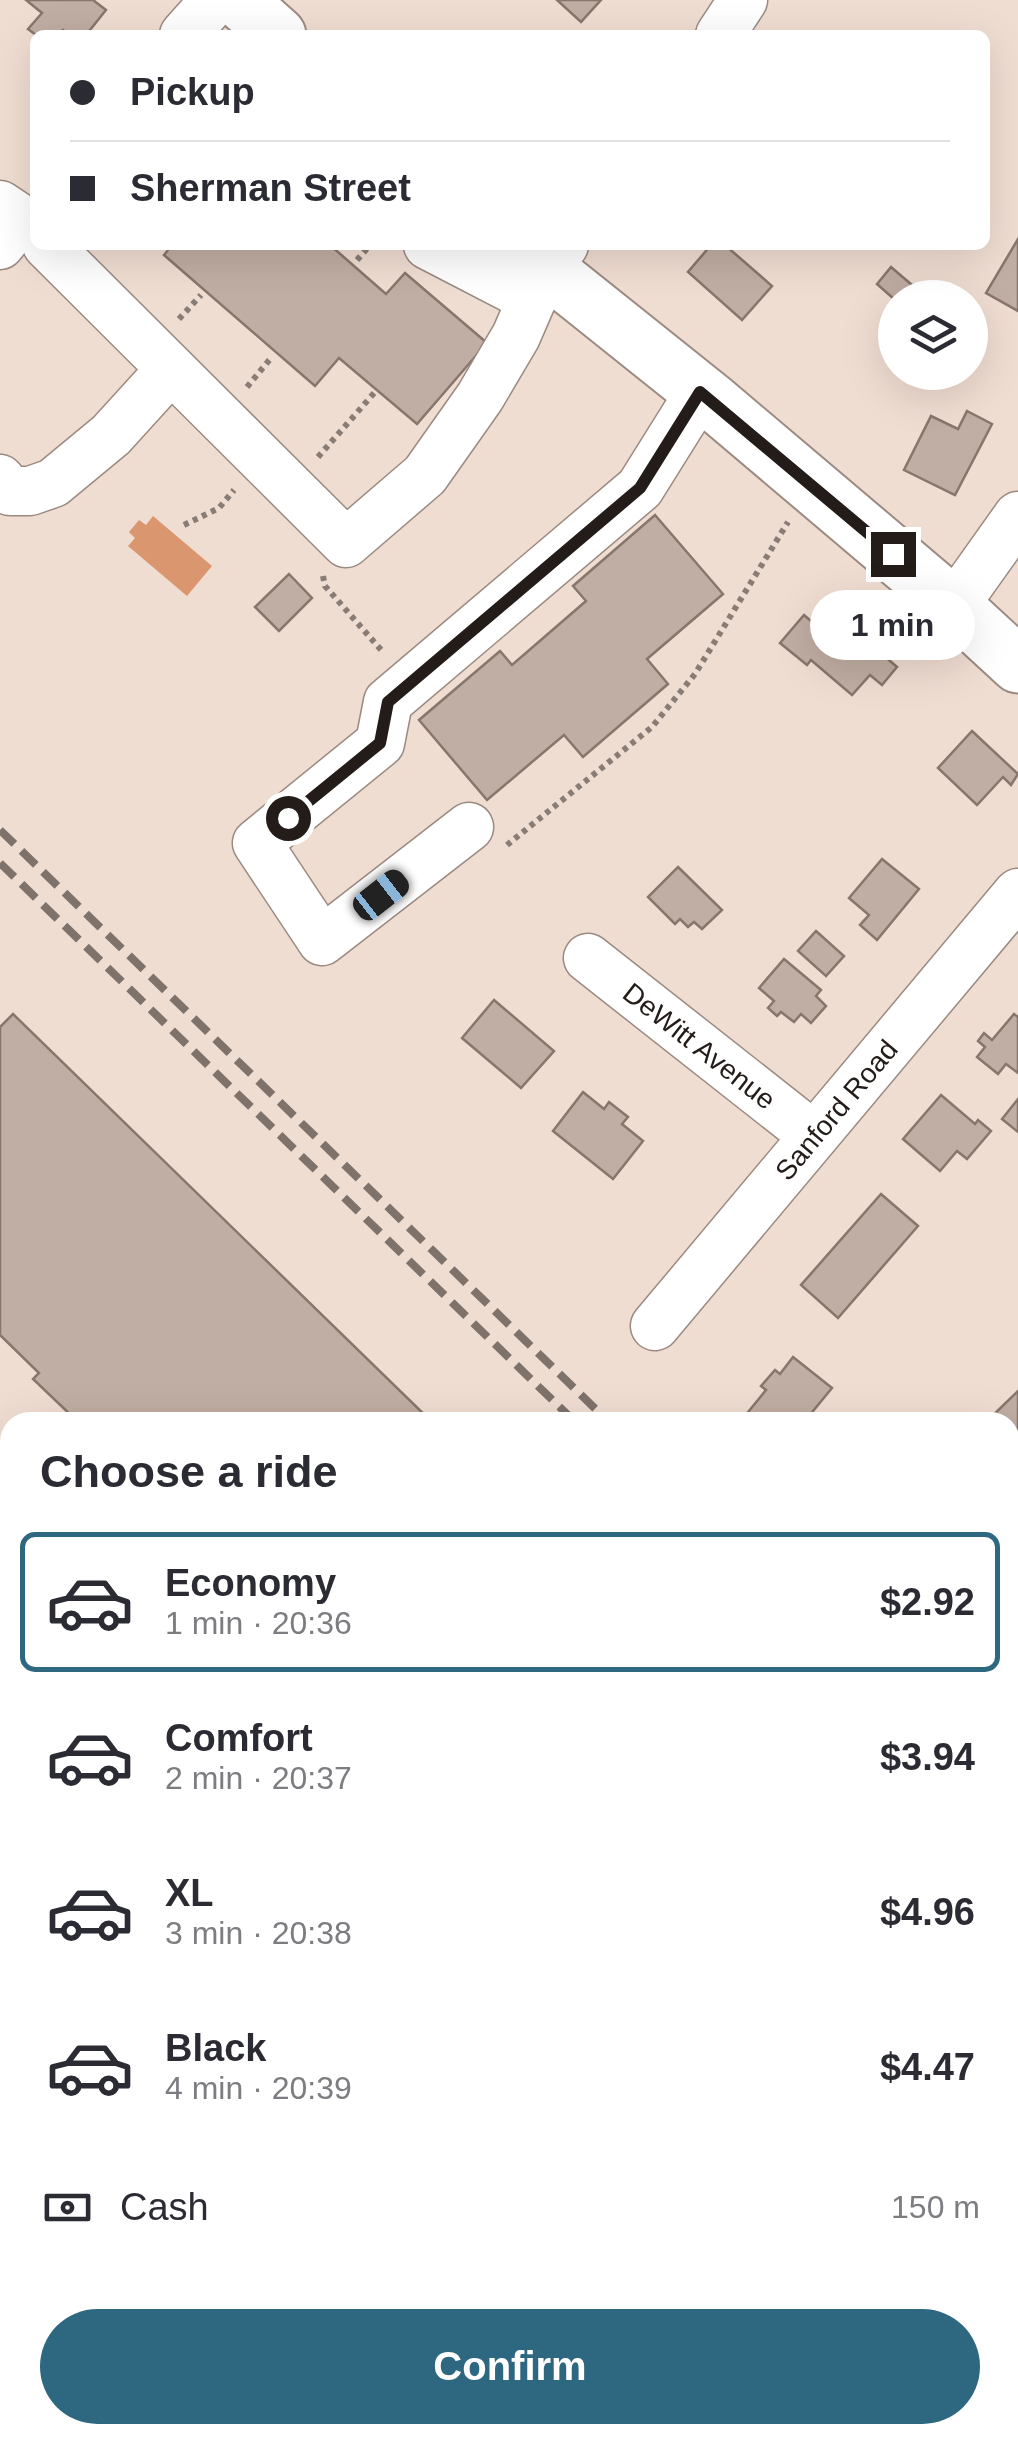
<!DOCTYPE html>
<html lang="en">
<head>
<meta charset="utf-8">
<style>
  body { margin:0; font-family:Helvetica,sans-serif; background:#f2f2f3; color:#2b2b33; height:100vh; display:flex; flex-direction:column; font-size:38px; white-space:nowrap }
  * { box-sizing:border-box; margin:0 }
  p { font-size:32px; color:#7c7c81 }
  .icon { flex:none; width:55px; height:55px; fill:none; stroke:currentColor; stroke-width:2; stroke-linecap:round; stroke-linejoin:round }
  .map { position:relative; flex:1; overflow:hidden }
  .drawer { position:absolute; left:0px; top:1412px; width:1020px; height:1032px; display:flex; flex-direction:column; background:#fff; border-radius:30px 30px 0 0; box-shadow:0 10px 40px #0002 }
  .drawer>* { flex:none }
  .banner { position:absolute; left:30px; top:30px; width:960px; height:220px; border-radius:15px; box-shadow:0 10px 40px #0002; display:grid; align-content:center; height:220px; padding:0 40px; background:#fff }
  .tools { position:absolute; left:878px; top:280px; display:grid; gap:20px }
  .tools a { display:grid; place-items:center; width:110px; height:110px; border-radius:50%; background:#fff; box-shadow:0 10px 40px #0002; font-size:50px }
  .end { position:absolute; width:45px; height:45px; margin:-22px; border:12px solid #231c19; background:#fff; box-shadow:0 0 0 5px #fff }
  .from { border-radius:50% }
  .bubble { position:absolute; height:70px; border-radius:35px; background:#fff; box-shadow:0 10px 40px #0002; font-size:32px; font-weight:700; line-height:70px; text-align:center }
  .car { position:absolute; width:30px; height:60px; margin:-30px -15px; border-radius:12px; box-shadow:0 0 8px 2px #0007; background:linear-gradient(#222 24%,#8ab4d8 0 40%,#222 0 76%,#8ab4d8 0 86%,#222 0) }
  .banner b { display:flex; align-items:center; gap:35px; height:95px; font-size:38px }
  .banner b+b { border-top:2px solid #e1e1e2 }
  .banner i { width:25px; height:25px; background:#2b2b33 }
  ul { padding:0; list-style:none }
  li { display:flex; align-items:center; gap:30px; height:140px; margin:0 20px 15px; padding:0 20px; border:5px solid transparent; border-radius:15px }
  li div { flex:1 }
  li b { display:block; font-size:38px }
  li em { font-style:normal; font-weight:700 }
  li.selected { border-color:#2e6780 }
  li>.icon { width:90px; height:90px; stroke-width:1.5 }
  h2 { padding:0 40px; font-size:45px; line-height:120px }
  .pay { display:flex; align-items:center; gap:25px; height:110px; padding:0 40px; font-size:38px }
  .pay p { margin-inline-start:auto }
  .primary-button { display:flex; gap:20px; margin-top:auto; padding:20px 40px }
  .primary-button a { flex:1; height:115px; border-radius:60px; background:#2e6780; color:#fff; font-size:40px; font-weight:700; line-height:115px; text-align:center }
  .map>svg:first-child { display:block }
  .water { fill:#da966f }
  .building { fill:#c0ada3; stroke:#87766c; stroke-width:2.5 }
  .lines { fill:none; stroke-linecap:round; stroke-linejoin:round }
  .minor-casing { stroke:#9b8a80; stroke-width:51 }
  .major-casing { stroke:#9b8a80; stroke-width:59 }
  .path { stroke:#887c75; stroke-width:6; stroke-dasharray:5 5; stroke-linecap:butt }
  .minor { stroke:#fff; stroke-width:48 }
  .major { stroke:#fff; stroke-width:55 }
  .rail { stroke:#7e726b; stroke-width:8; stroke-dasharray:20 10; stroke-linecap:butt }
  .route { stroke:#231c19; stroke-width:12 }
  .labels { text-anchor:middle; dominant-baseline:central; stroke-width:8; stroke-linejoin:round; paint-order:stroke }
  .street-label { font-size:28px; fill:#231c19; stroke:#f0ddd2 }
</style>
</head>
<body>
<div class="map">
<svg width="1018" height="2443" viewBox="0 0 1018 2443">
  <rect width="100%" height="100%" fill="#f0ddd2"/>
  <polygon class="water" points="153,516 212,566 187,596 128,546 135,538 129,532 139,520 146,525"/>
  <g class="building">
    <polygon points="26,0 93,0 106,10 86,35 69,35 63,30 59,35 36,35 28,29 42,13"/>
    <polygon points="557,0 601,0 581,22"/>
    <polygon points="1018,239 1018,311 986,293"/>
    <polygon points="172,245 330,245 386,294 405,273 487,343 417,424 339,358 315,386 164,255"/>
    <polygon points="711,245 725,245 772,286 742,320 688,272"/>
    <polygon points="891,267 919,291 913,298 895,300 877,284"/>
    <polygon points="967,411 992,424 955,495 904,470 931,416 958,429"/>
    <polygon points="655,515 723,594 647,659 668,684 583,757 564,735 487,800 419,720 500,651 512,665 586,601 573,586"/>
    <polygon points="289,574 312,598 279,631 255,607"/>
    <polygon points="804,615 831,638 845,622 897,667 882,685 870,675 852,695 811,660 807,665 780,643"/>
    <polygon points="972,731 1018,774 1011,785 1003,777 977,805 938,768"/>
    <polygon points="882,859 919,889 877,940 860,925 869,915 849,898"/>
    <polygon points="678,867 722,910 702,929 694,922 688,927 680,919 675,924 648,897"/>
    <polygon points="816,931 844,956 826,976 798,951"/>
    <polygon points="784,959 821,990 816,996 826,1006 811,1023 801,1014 794,1022 781,1012 777,1016 768,1008 774,1001 759,988"/>
    <polygon points="494,1000 554,1051 521,1088 462,1038"/>
    <polygon points="13,1014 432,1422 78,1422 33,1379 39,1373 0,1335 0,1027"/>
    <polygon points="1014,1014 1018,1017 1018,1073 1006,1064 998,1074 977,1057 985,1047 978,1041 984,1033 992,1040"/>
    <polygon points="583,1092 604,1109 609,1102 628,1117 622,1124 643,1141 613,1179 553,1131"/>
    <polygon points="941,1095 975,1124 978,1120 991,1131 967,1159 957,1151 940,1171 903,1139"/>
    <polygon points="1018,1099 1018,1132 1002,1119"/>
    <polygon points="881,1194 918,1226 838,1318 801,1285"/>
    <polygon points="793,1357 832,1388 804,1422 740,1422 766,1390 761,1386 775,1370 780,1374"/>
    <polygon points="1018,1391 1018,1462 1010,1454 1010,1422 986,1422"/>
    <polygon points="10,1716 10,1950 0,1954 0,1720"/>
    <polygon points="29,2435 89,2435 72,2443 32,2443"/>
    <polygon points="305,2435 316,2435 324,2441 328,2435 359,2435 370,2443 299,2443"/>
    <polygon points="548,2435 591,2435 599,2441 542,2443"/>
    <polygon points="873,2435 983,2435 977,2440 979,2443 879,2443"/>
  </g>
  <g class="lines">
    <g class="minor-casing">
      <g id="minor">
        <polyline points="184,35 215,0"/>
        <polyline points="720,35 743,0"/>
        <polyline points="0,205 21,219 0,245"/>
        <polyline points="47,245 346,543 425,475 480,397 516,336 545,269 564,245"/>
        <polyline points="428,245 532,299"/>
        <polyline points="0,479 10,491 30,491 53,483 111,435 171,369"/>
        <polyline points="954,606 1018,516"/>
        <polyline points="469,827 322,941 257,843 380,743 388,702 640,488 700,392"/>
        <path id="s1" d="M588 958 814 1136"/>
        <path id="s2" d="M655 1326 1018 893"/>
        <polyline points="0,1486 10,1501"/>
        <polyline points="1010,1552 1018,1559"/>
        <polyline points="0,1598 10,1593"/>
        <polyline points="1010,2229 1018,2226"/>
        <polyline points="0,2298 10,2286"/>
        <polyline points="1010,2385 1018,2397"/>
        <polyline points="451,2443 457,2435"/>
      </g>
    </g>
    <g class="major-casing">
      <g id="major">
        <polyline points="239,0 278,35"/>
        <polyline points="517,245 712,401 954,606 1018,665"/>
      </g>
    </g>
    <g class="path">
      <polyline points="357,260 370,245"/>
      <polyline points="179,319 201,295"/>
      <polyline points="247,387 271,358"/>
      <polyline points="318,457 375,392"/>
      <polyline points="184,525 219,508 234,490"/>
      <polyline points="323,576 325,586 383,652"/>
      <polyline points="507,845 652,727 695,674 788,522"/>
      <polyline points="827,2435 830,2443"/>
    </g>
    <use href="#minor" class="minor"/>
    <use href="#major" class="major"/>
    <g class="rail">
      <polyline points="0,830 609,1422"/>
      <polyline points="0,863 575,1422"/>
      <polyline points="1010,1812 1018,1820"/>
      <polyline points="1010,1845 1018,1853"/>
    </g>
  </g>
  <g class="lines">
    <polyline class="route" points="288,818 380,743 388,702 640,488 700,392 893,554"/>
  </g>
  <g class="labels">
    <g class="street-label">
      <text stroke="none"><textPath href="#s1" startOffset="142">DeWitt Avenue</textPath></text>
      <text stroke="none"><textPath href="#s2" startOffset="282">Sanford Road</textPath></text>
    </g>
  </g>
</svg>
<div class="tools">
<a><svg class="icon" aria-label="layers" viewBox="0 0 24 24"><path d="M12 4l9 5-9 5-9-5zM3 14l9 5 9-5"/></svg></a>
</div>
<i class="end from" style="left:288px;top:818px"></i>
<i class="end" style="left:893px;top:554px"></i>
<div class="bubble" style="left:810px;top:590px;width:165px">1 min</div>
<i class="car" style="left:381px;top:895px;rotate:52deg"></i>
<div class="banner">
<b><i class="from"></i>Pickup</b>
<b><i></i>Sherman Street</b>
</div>
<section class="drawer">
<h2>Choose a ride</h2>
<ul>
<li class="selected"><svg class="icon" aria-label="car" viewBox="0 0 24 24"><path d="M5 17H2v-5l4-1 3-4h7l3 4 3 1v5h-3M9 17h6M6 11h13"/><circle cx="7" cy="17" r="2"/><circle cx="17" cy="17" r="2"/></svg><div><b>Economy</b><p>1 min · 20:36</p></div><em>$2.92</em></li>
<li><svg class="icon" aria-label="car" viewBox="0 0 24 24"><path d="M5 17H2v-5l4-1 3-4h7l3 4 3 1v5h-3M9 17h6M6 11h13"/><circle cx="7" cy="17" r="2"/><circle cx="17" cy="17" r="2"/></svg><div><b>Comfort</b><p>2 min · 20:37</p></div><em>$3.94</em></li>
<li><svg class="icon" aria-label="car" viewBox="0 0 24 24"><path d="M5 17H2v-5l4-1 3-4h7l3 4 3 1v5h-3M9 17h6M6 11h13"/><circle cx="7" cy="17" r="2"/><circle cx="17" cy="17" r="2"/></svg><div><b>XL</b><p>3 min · 20:38</p></div><em>$4.96</em></li>
<li><svg class="icon" aria-label="car" viewBox="0 0 24 24"><path d="M5 17H2v-5l4-1 3-4h7l3 4 3 1v5h-3M9 17h6M6 11h13"/><circle cx="7" cy="17" r="2"/><circle cx="17" cy="17" r="2"/></svg><div><b>Black</b><p>4 min · 20:39</p></div><em>$4.47</em></li>
</ul>
<div class="pay"><svg class="icon" aria-label="cash" viewBox="0 0 24 24"><path d="M3 7h18v10H3z"/><circle cx="12" cy="12" r="2"/></svg>Cash<p>150 m</p></div>
<div class="primary-button"><a>Confirm</a></div>
</section>
</div>
</body>
</html>
